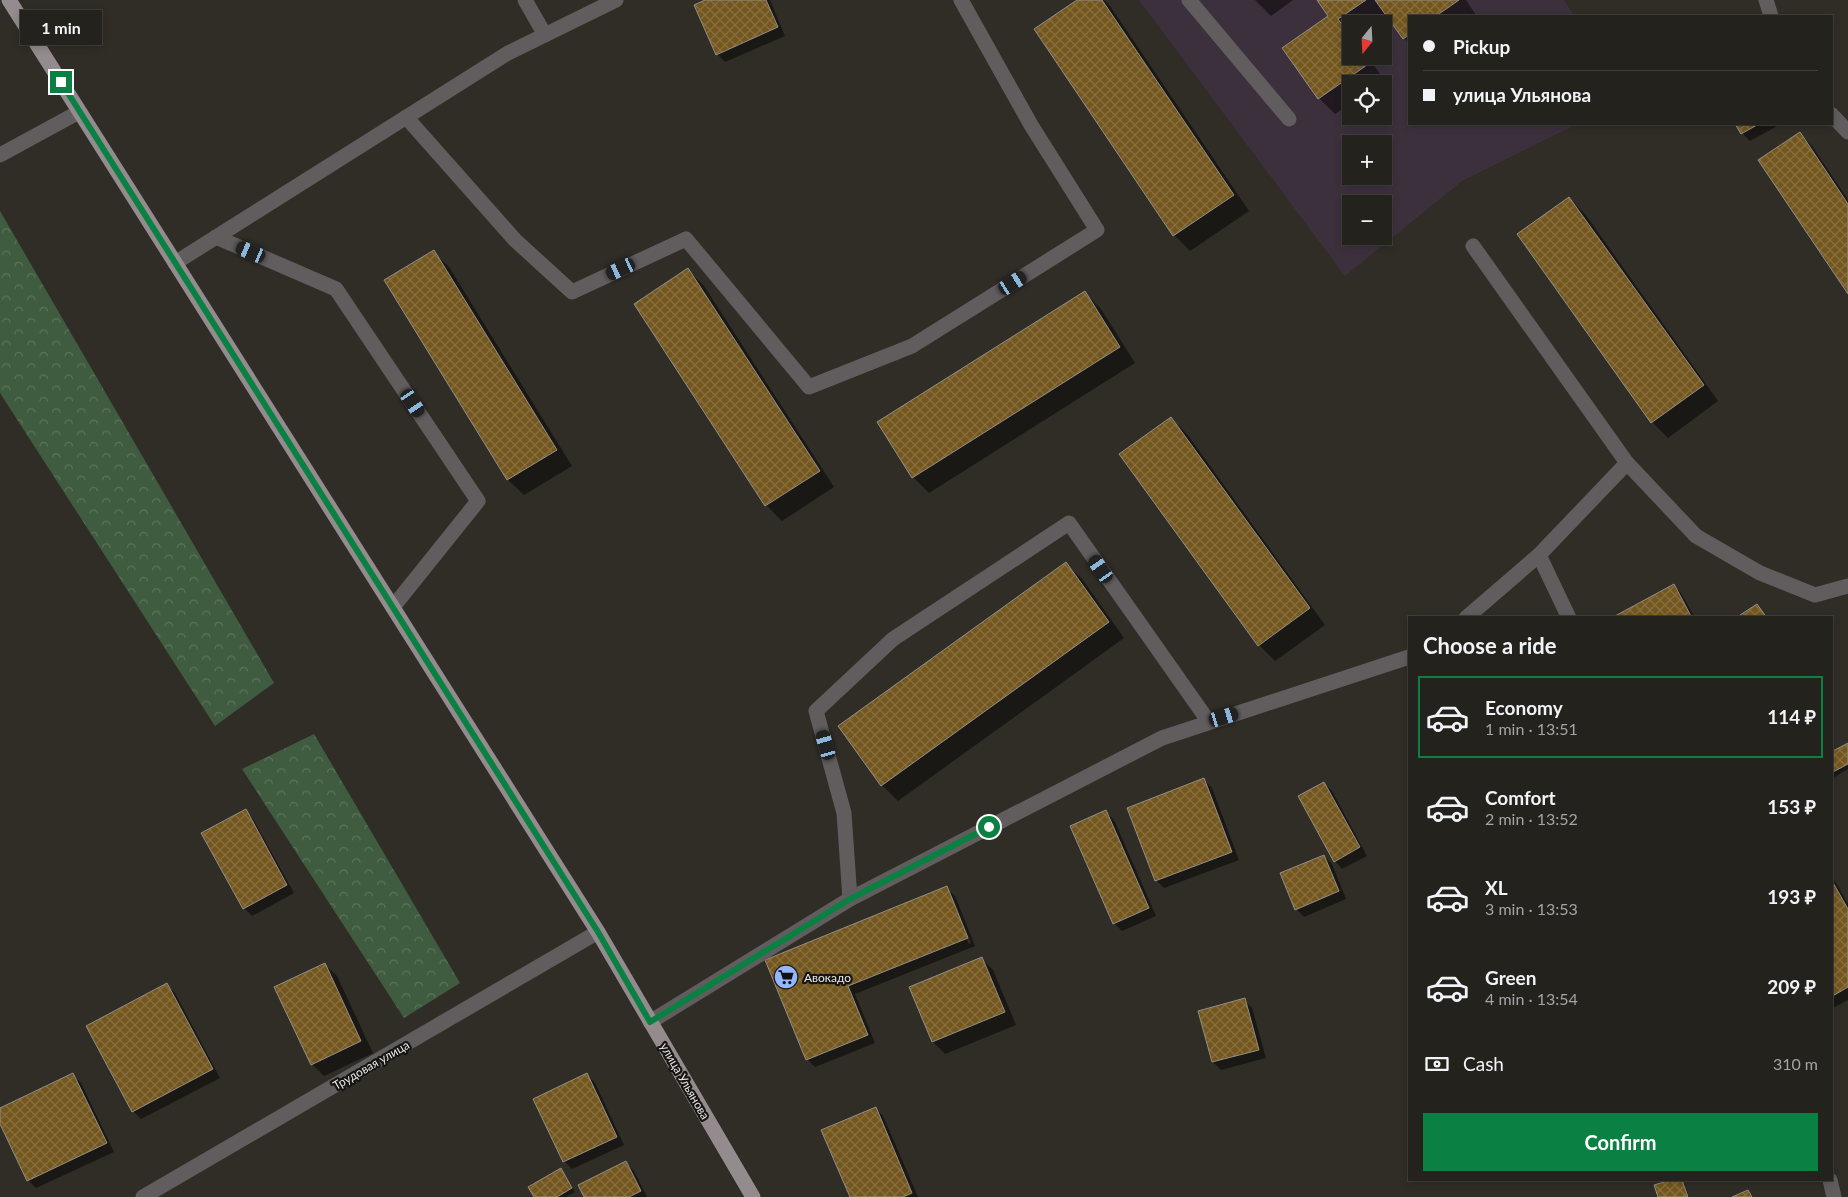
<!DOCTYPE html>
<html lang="en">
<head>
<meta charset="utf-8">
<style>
  body { margin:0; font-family:Lato,sans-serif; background:#302f2a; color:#f1f3f6; height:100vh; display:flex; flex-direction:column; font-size:19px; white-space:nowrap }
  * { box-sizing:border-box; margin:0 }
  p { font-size:16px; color:#a3a4a4 }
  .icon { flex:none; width:28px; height:28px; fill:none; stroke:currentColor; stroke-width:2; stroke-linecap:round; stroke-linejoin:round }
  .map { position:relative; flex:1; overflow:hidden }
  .panel { position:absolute; left:1408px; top:616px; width:425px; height:565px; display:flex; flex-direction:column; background:#24221d; border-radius:0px; box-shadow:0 2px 8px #0003,0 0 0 1px #413f3b }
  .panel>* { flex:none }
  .hud { position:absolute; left:1408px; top:15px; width:425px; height:110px; border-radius:0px; box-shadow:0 2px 8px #0003,0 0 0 1px #413f3b; display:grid; align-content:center; height:110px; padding:0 15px; background:#24221d }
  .needle { width:32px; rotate:198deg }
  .buttons { position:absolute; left:1342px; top:15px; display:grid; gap:10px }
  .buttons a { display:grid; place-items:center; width:50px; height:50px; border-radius:0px; background:#24221d; box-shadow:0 2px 8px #0003,0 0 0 1px #413f3b; font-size:25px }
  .end { position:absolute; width:22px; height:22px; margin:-11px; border:6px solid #0b8043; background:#fff; box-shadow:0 0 0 2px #fff }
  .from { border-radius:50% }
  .bubble { position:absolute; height:35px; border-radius:0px; background:#24221d; box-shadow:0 2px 8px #0003,0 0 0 1px #413f3b; font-size:16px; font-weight:700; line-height:35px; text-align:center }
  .car { position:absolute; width:15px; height:30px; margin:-15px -8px; border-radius:6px; box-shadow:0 0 4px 1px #0007; background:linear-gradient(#222 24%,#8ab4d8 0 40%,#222 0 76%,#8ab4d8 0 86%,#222 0) }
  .hud b { display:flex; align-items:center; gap:18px; height:48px; font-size:19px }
  .hud b+b { border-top:1px solid #413f3b }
  .hud i { width:12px; height:12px; background:#f1f3f6 }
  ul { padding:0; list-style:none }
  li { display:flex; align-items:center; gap:15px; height:82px; margin:0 10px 8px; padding:0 5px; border:2px solid transparent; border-radius:0px }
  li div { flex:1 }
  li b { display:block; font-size:19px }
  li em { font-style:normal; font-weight:700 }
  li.current { border-color:#0b8043 }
  li>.icon { width:45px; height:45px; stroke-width:1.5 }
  h2 { padding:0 15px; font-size:22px; line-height:60px }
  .pay { display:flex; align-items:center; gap:12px; height:55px; padding:0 15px; font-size:19px }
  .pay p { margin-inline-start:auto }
  .button { display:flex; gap:10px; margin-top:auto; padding:10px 15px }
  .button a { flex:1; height:58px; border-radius:0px; background:#0b8043; color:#fff; font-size:20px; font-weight:700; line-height:58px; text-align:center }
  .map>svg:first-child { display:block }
  .education { fill:#3d303d; fill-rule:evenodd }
  .forest { fill:url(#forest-crowns) }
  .shadow { fill:#0007; fill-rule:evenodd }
  .building { fill:url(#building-cross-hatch); stroke:#928e87 }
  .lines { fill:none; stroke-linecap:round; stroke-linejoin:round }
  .minor { stroke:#615d5e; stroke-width:15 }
  .major { stroke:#938b8d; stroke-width:15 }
  .route { stroke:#0b8043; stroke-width:6 }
  .labels { text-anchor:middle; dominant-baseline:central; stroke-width:4.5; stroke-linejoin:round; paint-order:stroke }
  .poi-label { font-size:12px; fill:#eae8e4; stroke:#171513; text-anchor:start }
  .street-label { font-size:12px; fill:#eae8e4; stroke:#171513 }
</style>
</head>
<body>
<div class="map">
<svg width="1848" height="1197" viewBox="0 0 1848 1197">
  <defs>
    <pattern id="forest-crowns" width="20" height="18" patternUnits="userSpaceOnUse" patternTransform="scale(1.25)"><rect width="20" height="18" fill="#3f5c40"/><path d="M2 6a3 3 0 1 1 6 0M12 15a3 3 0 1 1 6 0" fill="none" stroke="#5b735b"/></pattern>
    <pattern id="building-cross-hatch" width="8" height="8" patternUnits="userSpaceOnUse" patternTransform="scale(1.25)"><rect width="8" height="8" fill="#74571e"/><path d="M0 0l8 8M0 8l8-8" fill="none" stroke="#886f3f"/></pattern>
  </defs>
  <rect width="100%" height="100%" fill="#302d27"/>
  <path class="education" d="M1139 0H1564L1574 16H1409V124H1577L1462 181 1345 276ZM1351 24H1384V56H1351ZM1351 84H1384V116H1351ZM1351 144H1384V176H1351ZM1351 204H1384V236H1351Z"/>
  <g class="forest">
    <polygon points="0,211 274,683 215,726 0,393"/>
    <polygon points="314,734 460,983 404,1018 242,769"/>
  </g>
  <g class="shadow">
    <polygon points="708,0 770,0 785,36 725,62 717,54"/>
    <polygon points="1079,0 1104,0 1110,6 1249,211 1190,251 1174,235"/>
    <polygon points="1255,0 1293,0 1271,16"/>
    <polygon points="1318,0 1466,0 1476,15 1474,16 1409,16 1409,44 1385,13 1370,24 1351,24 1351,56 1368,56 1384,80 1378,84 1351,84 1351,103 1335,114 1319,98 1284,49 1330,17"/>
    <polygon points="1736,124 1781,124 1750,141 1742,133"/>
    <polygon points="1800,134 1812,146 1848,200 1848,291"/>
    <polygon points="1569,198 1585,214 1718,401 1668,438 1652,422"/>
    <polygon points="433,252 449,267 572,466 524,495 508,480 386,281"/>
    <polygon points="688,270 704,286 834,487 782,521 766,505 635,304"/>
    <polygon points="1085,293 1101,309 1135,363 929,493 913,477"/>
    <polygon points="1171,418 1187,434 1325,625 1275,661 1259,645 1121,455"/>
    <polygon points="1066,564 1082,579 1124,638 898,801 882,785"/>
    <polygon points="1674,585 1681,593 1695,618 1617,618"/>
    <polygon points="1848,744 1848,769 1831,779 1831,754"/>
    <polygon points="1204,780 1212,788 1239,860 1164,888 1156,880"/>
    <polygon points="1324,783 1332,791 1367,856 1342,869 1335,861"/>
    <polygon points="246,811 253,819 294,893 252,916 244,908"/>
    <polygon points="1106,812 1114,820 1156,916 1122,931 1114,923"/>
    <polygon points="1324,856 1332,864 1346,899 1304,917 1296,909"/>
    <polygon points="1831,878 1836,883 1848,904 1848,1000 1831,1009"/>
    <path d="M946 888 955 896 975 946 855 994 875 1043 815 1067 807 1059 766 961ZM949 896H952L971 943 969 944Z"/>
    <polygon points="981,958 993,970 1016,1025 945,1054 933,1042 911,988"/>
    <polygon points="324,964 337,976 373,1053 324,1076 312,1064"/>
    <polygon points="167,985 175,993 220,1078 141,1119 133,1111"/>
    <polygon points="1244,1000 1252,1008 1266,1058 1221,1070 1213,1062 1199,1012"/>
    <polygon points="73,1075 81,1083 114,1152 36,1188 28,1180 0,1121 0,1110"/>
    <polygon points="587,1075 595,1083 624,1145 572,1169 564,1161"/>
    <polygon points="875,1108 883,1116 918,1197 851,1197"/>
    <polygon points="626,1163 634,1171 647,1197 585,1197"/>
    <polygon points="561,1170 575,1192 566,1197 535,1197"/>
    <polygon points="1675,1180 1682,1180 1684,1182 1689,1197 1659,1197"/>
  </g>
  <g class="building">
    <polygon points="705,0 766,0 778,27 716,55 694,5"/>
    <polygon points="1077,0 1102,0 1234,195 1173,236 1034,29"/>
    <polygon points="1317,0 1366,0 1338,19 1351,37 1351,56 1365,56 1370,63 1318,99 1282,48 1328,16"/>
    <polygon points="1375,0 1459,0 1436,16 1409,16 1409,35 1403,39"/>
    <polygon points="1735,124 1759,124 1741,134"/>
    <polygon points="1800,132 1848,204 1848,294 1758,160"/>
    <polygon points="1569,197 1704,385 1651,423 1517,234"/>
    <polygon points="434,250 557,450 507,480 384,280"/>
    <polygon points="688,268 820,471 765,506 634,304"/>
    <polygon points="1085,291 1120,347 912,478 877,422"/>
    <polygon points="1171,417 1310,608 1258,646 1119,454"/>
    <polygon points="1066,562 1109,622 881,786 838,726"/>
    <polygon points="1674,584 1692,618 1615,618 1615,616"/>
    <polygon points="1757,604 1767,618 1742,618 1740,615"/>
    <polygon points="1848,743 1848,764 1831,773 1831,752"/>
    <polygon points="1204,778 1232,852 1155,881 1127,808"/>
    <polygon points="1324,782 1360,847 1334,862 1298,796"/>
    <polygon points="246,809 287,885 243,909 201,833"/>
    <polygon points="1106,810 1149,908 1113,924 1070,826"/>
    <polygon points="1324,855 1339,891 1295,910 1280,873"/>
    <polygon points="1831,879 1848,909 1848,987 1831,997"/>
    <polygon points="947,886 968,938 848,986 868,1035 806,1060 765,960"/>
    <polygon points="982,957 1005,1012 932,1042 909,987"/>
    <polygon points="325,963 361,1041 311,1065 274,987"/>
    <polygon points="167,983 213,1069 132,1112 86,1026"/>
    <polygon points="1245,998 1259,1050 1212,1062 1198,1011"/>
    <polygon points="73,1073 107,1143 27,1181 0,1124 0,1108"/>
    <polygon points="587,1073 617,1137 563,1162 533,1099"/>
    <polygon points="876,1107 912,1193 903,1197 850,1197 821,1130"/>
    <polygon points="626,1161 641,1191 629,1197 584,1197 578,1185"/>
    <polygon points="561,1168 572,1188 557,1197 534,1197 528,1187"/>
    <polygon points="1671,1180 1682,1180 1688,1197 1658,1197 1654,1185"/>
    <polygon points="1748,1190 1752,1197 1732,1197"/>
  </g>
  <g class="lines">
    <g class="minor">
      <polyline points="525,0 545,35"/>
      <polyline points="1189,0 1289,119"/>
      <polyline points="1766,0 1771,16"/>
      <polyline points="1831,114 1848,132"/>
      <polyline points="406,117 515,240 572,292 686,239 809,387 912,346 1097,230 1031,125 961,0"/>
      <polyline points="0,155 79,112"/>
      <polyline points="216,237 336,289 478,501 393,607"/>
      <polyline points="1473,246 1627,463"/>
      <polyline points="175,263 508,53 616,0"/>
      <polyline points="1539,555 1569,618"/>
      <polyline points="1466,618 1539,555 1627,463 1696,536 1760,573 1815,595 1848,586"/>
      <polyline points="850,899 844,813 816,711 893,639 1069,523 1209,722"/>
      <polyline points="650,1022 850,899 1162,738 1409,657"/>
      <polyline points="1830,1180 1834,1197"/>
      <polyline points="143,1197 598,932"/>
    </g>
    <polyline class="major" points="9,0 598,932 753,1197"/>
  </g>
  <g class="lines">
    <polyline class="route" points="61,82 598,932 650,1022 850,899 989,827"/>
  </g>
  <defs>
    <g id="supermarket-disc" transform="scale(1.25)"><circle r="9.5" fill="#94b7fd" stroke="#171513"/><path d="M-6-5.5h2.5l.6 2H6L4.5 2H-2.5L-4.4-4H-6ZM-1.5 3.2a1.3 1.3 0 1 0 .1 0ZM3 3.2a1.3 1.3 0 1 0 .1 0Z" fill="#111"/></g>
  </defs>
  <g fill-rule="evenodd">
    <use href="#supermarket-disc" x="786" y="977"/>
  </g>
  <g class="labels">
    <g class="poi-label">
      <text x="804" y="977">Авокадо</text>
    </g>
    <g class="street-label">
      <text transform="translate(371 1065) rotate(-30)">Трудовая улица</text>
      <text transform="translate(685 1081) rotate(60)">улица Ульянова</text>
    </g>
  </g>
</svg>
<div class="buttons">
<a><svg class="needle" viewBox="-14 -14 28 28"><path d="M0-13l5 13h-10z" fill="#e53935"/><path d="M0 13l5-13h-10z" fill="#a3a4a4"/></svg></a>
<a><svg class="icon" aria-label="locate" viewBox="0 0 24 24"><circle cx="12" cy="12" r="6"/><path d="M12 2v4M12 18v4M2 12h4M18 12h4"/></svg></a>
<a>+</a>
<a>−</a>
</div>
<i class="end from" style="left:989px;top:827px"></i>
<i class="end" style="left:61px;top:82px"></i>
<div class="bubble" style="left:20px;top:10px;width:82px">1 min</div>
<i class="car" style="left:251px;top:252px;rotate:293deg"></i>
<i class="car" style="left:621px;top:269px;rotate:245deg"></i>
<i class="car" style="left:1013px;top:283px;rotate:58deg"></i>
<i class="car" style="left:413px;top:403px;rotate:146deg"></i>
<i class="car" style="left:1101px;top:569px;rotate:325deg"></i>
<i class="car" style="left:1224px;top:717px;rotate:73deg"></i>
<i class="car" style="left:826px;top:745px;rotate:344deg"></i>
<div class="hud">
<b><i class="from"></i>Pickup</b>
<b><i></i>улица Ульянова</b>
</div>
<section class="panel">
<h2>Choose a ride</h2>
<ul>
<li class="current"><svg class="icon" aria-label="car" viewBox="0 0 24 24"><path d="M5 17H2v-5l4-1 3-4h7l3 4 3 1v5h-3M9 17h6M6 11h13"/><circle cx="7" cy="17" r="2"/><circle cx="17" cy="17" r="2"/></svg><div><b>Economy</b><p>1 min · 13:51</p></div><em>114 ₽</em></li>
<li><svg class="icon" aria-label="car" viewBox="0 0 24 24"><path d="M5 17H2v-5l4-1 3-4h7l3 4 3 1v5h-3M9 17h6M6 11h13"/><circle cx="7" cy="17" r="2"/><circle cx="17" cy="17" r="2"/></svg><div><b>Comfort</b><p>2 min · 13:52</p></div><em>153 ₽</em></li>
<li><svg class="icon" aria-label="car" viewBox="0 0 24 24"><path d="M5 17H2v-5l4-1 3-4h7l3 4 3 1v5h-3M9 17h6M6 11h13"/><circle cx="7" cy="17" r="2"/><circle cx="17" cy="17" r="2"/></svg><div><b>XL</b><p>3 min · 13:53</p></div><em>193 ₽</em></li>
<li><svg class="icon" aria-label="car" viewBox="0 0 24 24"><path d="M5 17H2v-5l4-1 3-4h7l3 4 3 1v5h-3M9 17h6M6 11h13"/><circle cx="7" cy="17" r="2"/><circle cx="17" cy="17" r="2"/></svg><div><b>Green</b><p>4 min · 13:54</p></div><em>209 ₽</em></li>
</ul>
<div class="pay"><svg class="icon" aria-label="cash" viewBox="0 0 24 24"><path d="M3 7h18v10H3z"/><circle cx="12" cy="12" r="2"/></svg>Cash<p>310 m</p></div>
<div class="button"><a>Confirm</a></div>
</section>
</div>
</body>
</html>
